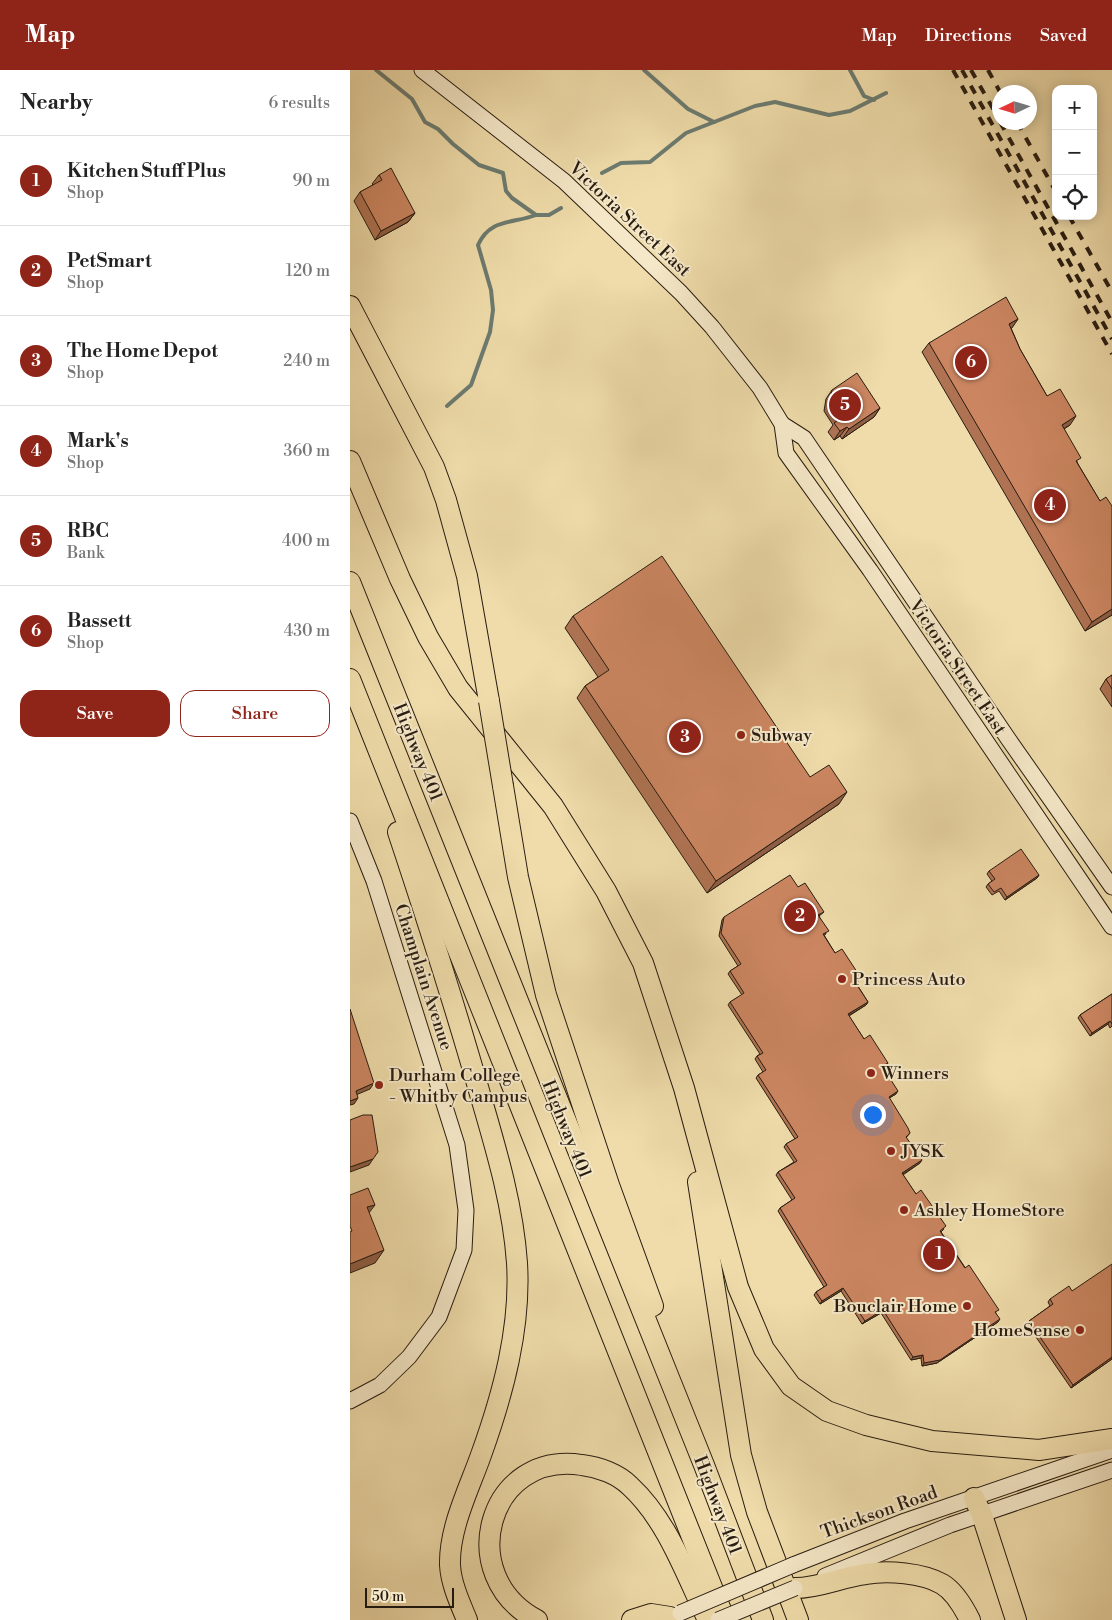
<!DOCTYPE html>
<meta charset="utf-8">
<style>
:root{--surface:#fff;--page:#f2f2f2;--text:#222;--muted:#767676;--line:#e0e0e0;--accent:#8f2418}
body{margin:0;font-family:"Libre Bodoni",serif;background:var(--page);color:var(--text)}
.controls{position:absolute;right:15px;top:15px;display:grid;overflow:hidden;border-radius:10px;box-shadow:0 2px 12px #0003}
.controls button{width:45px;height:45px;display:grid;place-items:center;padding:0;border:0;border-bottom:1px solid var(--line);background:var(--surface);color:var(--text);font:25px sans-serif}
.compass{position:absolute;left:642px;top:15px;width:45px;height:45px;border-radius:50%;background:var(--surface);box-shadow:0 2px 12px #0003;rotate:266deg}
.scale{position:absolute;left:15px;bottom:12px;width:89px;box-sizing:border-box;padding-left:5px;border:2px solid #281c11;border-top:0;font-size:14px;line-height:18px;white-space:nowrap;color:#281c11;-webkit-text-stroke:4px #f5e8c8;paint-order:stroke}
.you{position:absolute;left:522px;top:1044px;width:18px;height:18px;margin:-12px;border:4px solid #fff;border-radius:50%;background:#1a73e8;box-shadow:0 0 0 8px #1a73e833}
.badge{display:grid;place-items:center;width:32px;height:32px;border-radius:50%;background:var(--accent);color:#fff;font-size:16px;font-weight:700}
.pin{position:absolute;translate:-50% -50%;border:2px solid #fff;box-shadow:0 1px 5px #0006}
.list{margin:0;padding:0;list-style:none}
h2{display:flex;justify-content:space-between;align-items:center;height:65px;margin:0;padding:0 20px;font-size:21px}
h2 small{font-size:16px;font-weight:400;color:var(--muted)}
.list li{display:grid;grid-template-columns:32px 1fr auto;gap:15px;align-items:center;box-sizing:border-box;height:90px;padding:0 20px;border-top:1px solid var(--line)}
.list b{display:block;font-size:19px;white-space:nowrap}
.list p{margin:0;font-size:16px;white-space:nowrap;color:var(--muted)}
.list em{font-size:16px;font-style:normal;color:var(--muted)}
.actions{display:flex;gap:10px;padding:15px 20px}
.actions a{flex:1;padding:11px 0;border:1px solid var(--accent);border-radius:15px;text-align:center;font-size:18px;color:var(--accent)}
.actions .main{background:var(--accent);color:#fff}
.icon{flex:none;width:28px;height:28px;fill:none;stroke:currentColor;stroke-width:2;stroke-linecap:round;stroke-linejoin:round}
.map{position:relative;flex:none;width:762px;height:1550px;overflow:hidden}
header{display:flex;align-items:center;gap:30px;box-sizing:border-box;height:70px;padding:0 25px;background:var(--accent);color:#fff}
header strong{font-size:24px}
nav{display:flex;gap:28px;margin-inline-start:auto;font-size:18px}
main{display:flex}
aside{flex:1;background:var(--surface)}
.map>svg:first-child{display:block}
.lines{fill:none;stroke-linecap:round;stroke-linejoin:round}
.stream{stroke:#6c7b70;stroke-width:4}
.secondary-casing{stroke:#281c11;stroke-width:17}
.motorway-casing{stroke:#281c11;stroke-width:22}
.secondary{stroke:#f5e8c8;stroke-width:15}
.motorway{stroke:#efdcaa;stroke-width:20}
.rail{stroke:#281c11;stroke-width:4;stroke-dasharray:9 9;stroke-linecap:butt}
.secondary-bridge-casing{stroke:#281c11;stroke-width:17;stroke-linecap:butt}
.motorway-bridge-casing{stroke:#281c11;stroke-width:22;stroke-linecap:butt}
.secondary-bridge{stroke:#f5e8c8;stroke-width:15}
.motorway-bridge{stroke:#efdcaa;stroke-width:20}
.wall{fill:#af7353;stroke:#281c11}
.shaded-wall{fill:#8e5e44;stroke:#281c11}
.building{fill:#cb8661;stroke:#281c11}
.poi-dot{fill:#8f2418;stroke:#f5e8c8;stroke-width:2}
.labels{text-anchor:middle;stroke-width:4;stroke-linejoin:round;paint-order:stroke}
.street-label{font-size:18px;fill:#281c11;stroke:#f5e8c8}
.poi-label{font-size:18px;fill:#281c11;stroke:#f5e8c8;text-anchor:start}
</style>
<header>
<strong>Map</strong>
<nav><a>Map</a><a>Directions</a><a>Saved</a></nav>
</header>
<main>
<aside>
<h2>Nearby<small>6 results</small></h2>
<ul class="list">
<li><span class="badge">1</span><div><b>Kitchen Stuff Plus</b><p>Shop</p></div><em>90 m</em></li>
<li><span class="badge">2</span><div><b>PetSmart</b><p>Shop</p></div><em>120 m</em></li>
<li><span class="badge">3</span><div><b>The Home Depot</b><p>Shop</p></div><em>240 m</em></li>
<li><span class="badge">4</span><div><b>Mark's</b><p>Shop</p></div><em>360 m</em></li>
<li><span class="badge">5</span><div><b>RBC</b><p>Bank</p></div><em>400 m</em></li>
<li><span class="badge">6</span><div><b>Bassett</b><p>Shop</p></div><em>430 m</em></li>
</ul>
<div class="actions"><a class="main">Save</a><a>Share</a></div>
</aside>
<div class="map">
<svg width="762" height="1550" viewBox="0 0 762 1550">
<rect width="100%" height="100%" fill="#efdcaa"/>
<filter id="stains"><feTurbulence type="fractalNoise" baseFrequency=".004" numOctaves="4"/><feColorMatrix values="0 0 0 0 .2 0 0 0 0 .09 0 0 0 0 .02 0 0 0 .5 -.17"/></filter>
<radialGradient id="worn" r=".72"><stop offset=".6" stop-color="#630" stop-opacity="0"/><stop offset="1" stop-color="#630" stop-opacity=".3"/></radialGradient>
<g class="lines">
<g class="stream">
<path d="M26,0L62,29L75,52L88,59L103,74L129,95L153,103L156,121L162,128L186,145H199L211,138"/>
<path d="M294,0L338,39L364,52"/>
<path d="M500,0L514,26L524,30"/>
<path d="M252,103L271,93L300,92L336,63L405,36L425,32L479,45L500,41L536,23"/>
<path d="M97,336L121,315L140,262L143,240L141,220L128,175C140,148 163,154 186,145"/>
</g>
<g class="secondary-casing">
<g id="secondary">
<path d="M72,0L214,111L331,223L362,257L410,318L432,354L436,383L520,500L762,857"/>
<path d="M432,354L454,368L659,670L762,817"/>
<path d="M0,751L24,811L107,1075L116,1140L114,1180L89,1247L59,1287L30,1315L0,1331"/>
<path d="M443,1495L555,1451L762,1380"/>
<path d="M475,1506L600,1455L762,1400"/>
</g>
</g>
<g class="motorway-casing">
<g id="motorway">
<path d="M0,236L84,397L96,430L117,506L139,631"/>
<path d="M0,391L50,509L78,567L108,618L203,736L256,821L293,893L334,1018L388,1217L414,1279L441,1316L477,1341L516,1355L582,1371L689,1380L762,1369"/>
<path d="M0,512L354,1395L413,1550"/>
<path d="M0,609L375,1550"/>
<path d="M153,716L168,807L196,925L259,1115L303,1236"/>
<path d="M48,762C77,849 105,936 130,1024C146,1079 163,1135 167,1193C171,1258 153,1324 131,1385C119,1419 99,1458 100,1495C101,1514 110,1533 117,1550"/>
<path d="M348,1112L391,1385L407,1442L448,1550"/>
<path d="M624,1428L632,1445L666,1550"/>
<path d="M445,1518C470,1518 491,1507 516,1504C537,1500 573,1503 592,1514C604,1521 614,1538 620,1550"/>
<path d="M187,1550C103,1506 138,1380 232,1395C249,1397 268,1404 280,1416C318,1451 336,1505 358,1550"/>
<path d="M282,1550L301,1544L320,1547"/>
</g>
</g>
<use href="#secondary" class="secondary"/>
<use href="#motorway" class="motorway"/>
<g class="rail">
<path d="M603,0L762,284"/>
<path d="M612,0L762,269"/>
<path d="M621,0L650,51"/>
<path d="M638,0L650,22"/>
<path d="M650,52L762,252"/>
<path d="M667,52L706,122"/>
<path d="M719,146L762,222"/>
</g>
<g class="secondary-bridge-casing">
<g id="secondary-bridge">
<path d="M330,1543L443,1495"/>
<path d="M368,1550L445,1518"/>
</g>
</g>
<g class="motorway-bridge-casing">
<path id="motorway-bridge" d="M139,631L153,716"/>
</g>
<use href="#secondary-bridge" class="secondary-bridge"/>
<use href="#motorway-bridge" class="motorway-bridge"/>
</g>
<g class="wall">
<path d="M29,105L65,143L58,152L25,170L4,131L10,122L23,115L22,114Z"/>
<path d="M668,249L661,258L670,279L697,326L720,355L714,359L728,394L750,431L762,436V545L735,561L572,282L579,273Z"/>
<path d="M482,320L530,338L524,347L492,369L490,366L484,370L478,362L483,355L474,341L476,329Z"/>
<path d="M223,546L460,707L489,734L357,823L227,628L235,616L248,607L215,558Z"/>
<path d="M762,605V637L750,619L756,609Z"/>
<path d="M639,801L689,805L687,808L655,830L649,821L642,825L636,817L638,814L642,811L637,804Z"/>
<path d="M474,842L469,846L476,864L474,865L485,883L509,911L506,913L518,932L516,935L499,946L514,969L538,993L536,996L532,998L546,1024L539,1028L560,1063L556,1068L570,1093L553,1105L566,1124L594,1159L591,1162L646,1243L648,1252L587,1293L572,1296L571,1288L561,1290L531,1243L512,1254L491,1221L470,1234L464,1225L466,1222L474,1217L428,1141L430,1138L442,1130L426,1105L428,1102L444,1092L434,1077L436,1074L445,1069L406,1008L408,1005L413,1002L405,989L407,986L410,984L378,935L380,932L392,925L378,904L380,901L388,896L369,866L372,850L374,847Z"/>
<path d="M762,924V956L760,958L758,954L740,966L728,948L730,945Z"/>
<path d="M700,1229L762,1289L721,1318L677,1254L679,1251L700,1236L698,1232Z"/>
</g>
<g class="shaded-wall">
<path d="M65,143L58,152L25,170L31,161Z"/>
<path d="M668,249L662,258L653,263L659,254Z"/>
<path d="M530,338L524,347L492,369L499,359Z"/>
<path d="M726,346L720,355L705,364L712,355Z"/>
<path d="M497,357L490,366L484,370L490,361Z"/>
<path d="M762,539V545L735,561L742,552Z"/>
<path d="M497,722L489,734L357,823L366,811Z"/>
<path d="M689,805L687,808L655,830L657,827Z"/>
<path d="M518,932L516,935L496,947L498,944Z"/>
<path d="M760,951L758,954L740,966L742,963Z"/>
<path d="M24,1013L20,1019L1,1027L6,1021Z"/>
<path d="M548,1021L546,1024L536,1030L539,1027Z"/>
<path d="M8,1028L4,1034L0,1035V1031Z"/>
<path d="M23,1089L19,1095L0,1102V1097Z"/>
<path d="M572,1090L570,1093L550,1106L552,1103Z"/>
<path d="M25,1135L15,1148L17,1137Z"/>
<path d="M34,1180L25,1193L0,1203V1194Z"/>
<path d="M493,1218L491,1221L470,1234L472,1231Z"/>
<path d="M533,1240L531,1243L512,1254L515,1251Z"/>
<path d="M650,1249L648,1252L587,1293L572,1296L574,1293Z"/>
<path d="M573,1285L571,1288L561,1290L563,1287Z"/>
<path d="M762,1287V1289L721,1318L723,1315Z"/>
</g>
<g class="building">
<path d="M41,98L65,143L31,161L10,122L32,110L29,105Z"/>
<path d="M656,227L668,249L659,254L670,279L697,326L710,319L726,346L712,355L731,388L726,391L750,431L756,427L762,436V539L742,552L579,273Z"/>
<path d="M507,303L530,338L499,359L497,357L490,361L484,353L491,348L480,332L482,320Z"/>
<path d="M312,486L460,707L479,695L497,722L366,811L235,616L259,600L223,546Z"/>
<path d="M762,605V619L756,609Z"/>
<path d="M671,779L689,805L657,827L651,818L644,822L638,814L645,809L639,801Z"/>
<path d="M440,805L448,817L455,813L474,842L468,845L479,861L473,864L485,883L492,879L511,908L505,912L518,932L498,944L514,969L520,965L538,993L532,996L548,1021L539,1027L558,1058L560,1063L556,1067L572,1090L552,1103L566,1124L571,1120L596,1156L590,1161L615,1198L619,1195L649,1240L645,1242L650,1249L590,1290L574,1293L573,1285L563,1287L533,1240L515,1251L493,1218L472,1231L466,1222L477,1215L430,1138L445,1128L428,1102L447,1091L436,1074L448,1067L408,1005L416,1000L407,986L413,983L380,932L394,923L380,901L391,894L371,863L374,847Z"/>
<path d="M762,924V954L760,951L742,963L730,945Z"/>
<path d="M0,939L24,1013L6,1021L8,1028L0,1031Z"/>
<path d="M13,1045H22L28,1082L23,1089L0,1097V1050Z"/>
<path d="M18,1118L25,1135L17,1137L34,1180L0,1194V1162L2,1161L0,1156V1125Z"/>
<path d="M762,1194V1287L723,1315L679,1251L703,1234L700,1229L719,1216L722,1221Z"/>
</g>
<g class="poi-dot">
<circle cx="391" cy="665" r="5"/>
<circle cx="492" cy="909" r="5"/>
<circle cx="521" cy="1003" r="5"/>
<circle cx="29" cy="1015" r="5"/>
<circle cx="541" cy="1081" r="5"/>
<circle cx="554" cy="1140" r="5"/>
<circle cx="617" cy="1236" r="5"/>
<circle cx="730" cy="1260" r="5"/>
</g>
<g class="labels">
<g class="street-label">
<text transform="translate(280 149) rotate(43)" y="6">Victoria Street East</text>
<text transform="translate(608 597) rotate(56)" y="6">Victoria Street East</text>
<text transform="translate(68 682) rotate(68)" y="6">Highway 401</text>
<text transform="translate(74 907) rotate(72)" y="6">Champlain Avenue</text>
<text transform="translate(217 1059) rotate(68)" y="6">Highway 401</text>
<text transform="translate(368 1435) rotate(69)" y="6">Highway 401</text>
<text transform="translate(529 1442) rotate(-20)" y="6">Thickson Road</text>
</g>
<g class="poi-label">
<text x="401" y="671">Subway</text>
<text x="502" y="915">Princess Auto</text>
<text x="531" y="1009">Winners</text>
<text x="39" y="1011">Durham College<tspan x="39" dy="21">- Whitby Campus</tspan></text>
<text x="551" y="1087">JYSK</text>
<text x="564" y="1146">Ashley HomeStore</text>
<text x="607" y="1242" text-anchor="end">Bouclair Home</text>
<text x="720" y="1266" text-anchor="end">HomeSense</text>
</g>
</g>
<rect width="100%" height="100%" filter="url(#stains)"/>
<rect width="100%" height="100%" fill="url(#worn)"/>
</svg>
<div class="controls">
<button>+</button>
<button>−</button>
<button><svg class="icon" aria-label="locate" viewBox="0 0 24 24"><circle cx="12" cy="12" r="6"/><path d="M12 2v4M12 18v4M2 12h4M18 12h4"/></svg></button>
</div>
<svg class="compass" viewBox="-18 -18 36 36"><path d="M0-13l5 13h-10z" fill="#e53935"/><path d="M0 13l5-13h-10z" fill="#767676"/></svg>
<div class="scale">50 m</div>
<div class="you"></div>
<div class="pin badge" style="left:589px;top:1184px">1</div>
<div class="pin badge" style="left:450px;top:846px">2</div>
<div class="pin badge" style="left:335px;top:667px">3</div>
<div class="pin badge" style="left:700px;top:435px">4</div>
<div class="pin badge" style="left:495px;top:335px">5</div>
<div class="pin badge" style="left:621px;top:292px">6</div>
</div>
</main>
